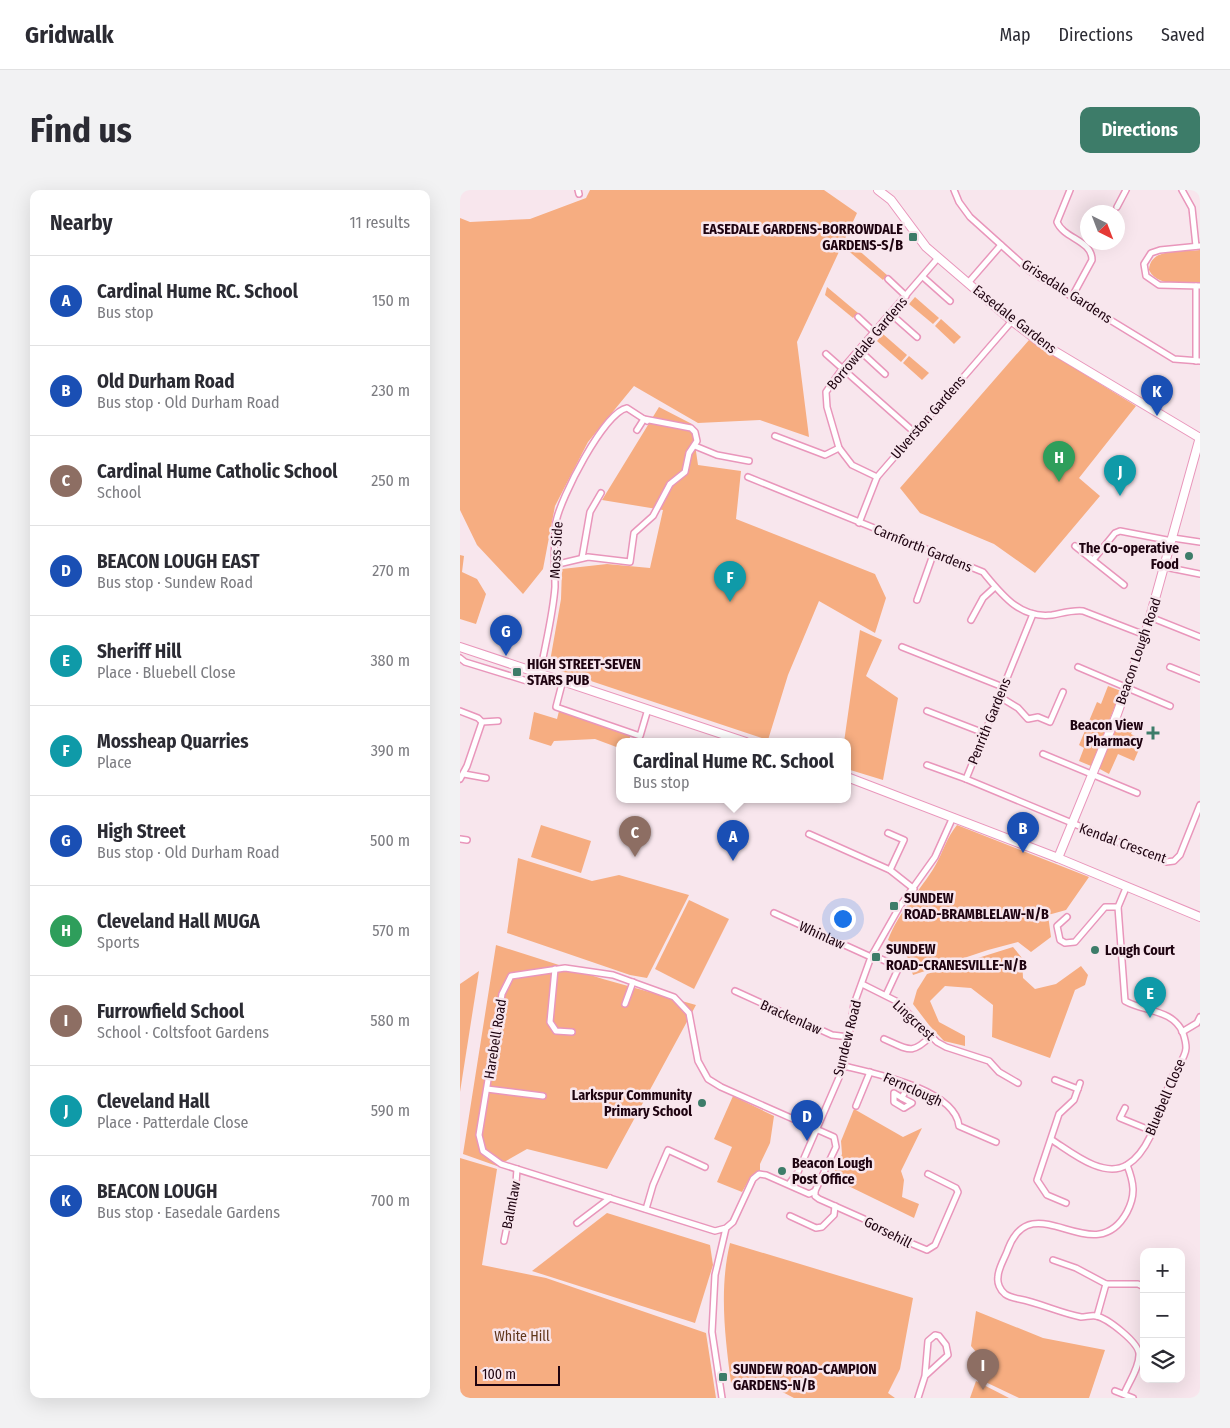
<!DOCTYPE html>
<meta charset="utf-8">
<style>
:root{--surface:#fff;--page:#f2f2f3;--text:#2b2b33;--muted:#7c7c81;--line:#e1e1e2;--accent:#3d7c69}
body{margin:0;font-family:"Fira Sans Condensed",sans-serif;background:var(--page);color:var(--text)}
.controls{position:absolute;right:15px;bottom:15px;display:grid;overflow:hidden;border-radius:10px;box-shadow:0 5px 20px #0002}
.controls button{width:45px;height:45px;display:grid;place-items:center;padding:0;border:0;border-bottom:1px solid var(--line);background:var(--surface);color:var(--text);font:25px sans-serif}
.compass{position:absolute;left:620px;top:15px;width:45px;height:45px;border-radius:50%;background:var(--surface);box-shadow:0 5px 20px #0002;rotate:138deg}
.scale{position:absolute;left:15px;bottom:12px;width:85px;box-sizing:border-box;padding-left:5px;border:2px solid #1e0310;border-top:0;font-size:14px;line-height:18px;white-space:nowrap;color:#1e0310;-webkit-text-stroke:4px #f8e6ed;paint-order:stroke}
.you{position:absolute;left:382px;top:728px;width:18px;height:18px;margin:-12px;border:4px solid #fff;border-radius:50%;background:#1a73e8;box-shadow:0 0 0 8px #1a73e833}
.badge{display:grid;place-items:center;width:32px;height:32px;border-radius:50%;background:var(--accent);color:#fff;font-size:16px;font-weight:700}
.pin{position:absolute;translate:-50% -41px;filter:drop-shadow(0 1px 2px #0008)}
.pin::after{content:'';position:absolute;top:26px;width:18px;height:15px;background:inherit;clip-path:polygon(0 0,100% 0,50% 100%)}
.popup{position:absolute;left:156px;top:548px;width:235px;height:65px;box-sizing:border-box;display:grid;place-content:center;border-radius:10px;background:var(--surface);filter:drop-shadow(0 1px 4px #0005);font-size:16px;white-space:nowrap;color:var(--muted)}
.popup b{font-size:19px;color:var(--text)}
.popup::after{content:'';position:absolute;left:50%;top:100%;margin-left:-10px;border:10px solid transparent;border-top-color:var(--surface)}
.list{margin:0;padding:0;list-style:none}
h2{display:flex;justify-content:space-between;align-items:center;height:65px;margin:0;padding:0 20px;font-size:21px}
h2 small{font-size:16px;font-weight:400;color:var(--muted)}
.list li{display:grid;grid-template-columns:32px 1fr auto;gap:15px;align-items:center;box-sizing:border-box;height:90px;padding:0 20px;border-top:1px solid var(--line)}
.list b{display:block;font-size:19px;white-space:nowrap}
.list p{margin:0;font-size:16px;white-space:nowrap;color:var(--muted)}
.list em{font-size:16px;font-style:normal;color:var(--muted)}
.icon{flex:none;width:28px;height:28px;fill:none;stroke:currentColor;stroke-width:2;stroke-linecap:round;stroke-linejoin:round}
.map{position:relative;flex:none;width:740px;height:1208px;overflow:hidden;border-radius:10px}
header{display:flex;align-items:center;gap:30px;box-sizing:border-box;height:70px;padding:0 25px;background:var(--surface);border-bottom:1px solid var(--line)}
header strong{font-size:24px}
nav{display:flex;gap:28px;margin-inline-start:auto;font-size:18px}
.intro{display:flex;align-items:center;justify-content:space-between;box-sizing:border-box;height:120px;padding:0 30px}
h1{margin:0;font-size:35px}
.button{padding:12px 22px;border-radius:10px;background:var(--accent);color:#fff;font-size:18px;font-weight:700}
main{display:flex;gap:30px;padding:0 30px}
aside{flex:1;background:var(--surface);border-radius:10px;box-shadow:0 5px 20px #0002}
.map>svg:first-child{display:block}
.green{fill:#f6ad81}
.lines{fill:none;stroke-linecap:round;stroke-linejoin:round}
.street-casing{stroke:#e996bb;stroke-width:8}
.secondary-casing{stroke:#e996bb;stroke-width:10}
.street{stroke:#fff;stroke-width:5}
.secondary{stroke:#fff;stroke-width:8}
.poi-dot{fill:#3d7c69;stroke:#f8e6ed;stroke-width:2}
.labels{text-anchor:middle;stroke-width:5;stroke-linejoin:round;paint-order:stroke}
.poi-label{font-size:14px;font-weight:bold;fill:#1e0310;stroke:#f8e6ed;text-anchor:start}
.street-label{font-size:14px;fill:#1e0310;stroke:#f8e6ed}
.park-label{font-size:14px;fill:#60361b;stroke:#f8e6ed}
</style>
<header>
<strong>Gridwalk</strong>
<nav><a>Map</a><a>Directions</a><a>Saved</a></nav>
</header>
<div class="intro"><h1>Find us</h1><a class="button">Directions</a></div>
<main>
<aside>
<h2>Nearby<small>11 results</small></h2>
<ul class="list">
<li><span class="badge" style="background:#1a4fb4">A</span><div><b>Cardinal Hume RC. School</b><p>Bus stop</p></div><em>150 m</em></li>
<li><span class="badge" style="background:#1a4fb4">B</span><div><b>Old Durham Road</b><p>Bus stop · Old Durham Road</p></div><em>230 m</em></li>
<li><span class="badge" style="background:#8d6e63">C</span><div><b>Cardinal Hume Catholic School</b><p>School</p></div><em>250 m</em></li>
<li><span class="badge" style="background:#1a4fb4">D</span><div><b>BEACON LOUGH EAST</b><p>Bus stop · Sundew Road</p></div><em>270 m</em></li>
<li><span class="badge" style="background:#0f9aa8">E</span><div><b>Sheriff Hill</b><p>Place · Bluebell Close</p></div><em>380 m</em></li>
<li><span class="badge" style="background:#0f9aa8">F</span><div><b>Mossheap Quarries</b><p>Place</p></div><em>390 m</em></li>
<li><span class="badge" style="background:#1a4fb4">G</span><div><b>High Street</b><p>Bus stop · Old Durham Road</p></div><em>500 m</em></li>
<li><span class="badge" style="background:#2e9e5b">H</span><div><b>Cleveland Hall MUGA</b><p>Sports</p></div><em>570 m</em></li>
<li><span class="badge" style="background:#8d6e63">I</span><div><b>Furrowfield School</b><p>School · Coltsfoot Gardens</p></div><em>580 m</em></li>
<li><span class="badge" style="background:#0f9aa8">J</span><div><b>Cleveland Hall</b><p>Place · Patterdale Close</p></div><em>590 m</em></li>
<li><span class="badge" style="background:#1a4fb4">K</span><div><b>BEACON LOUGH</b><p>Bus stop · Easedale Gardens</p></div><em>700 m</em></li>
</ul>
</aside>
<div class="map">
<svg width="740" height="1208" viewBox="0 0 740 1208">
<rect width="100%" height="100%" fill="#f8e6ed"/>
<g class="green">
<path d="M130,0H364L397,23L337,152L349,247L300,230L238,233L174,196L128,252L95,316L83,379L63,404L17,355L0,320V28L10,32L70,29L126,8Z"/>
<path d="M388,51L427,85L423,90L385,58Z"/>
<path d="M740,60V92C723,92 698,98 689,80C690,57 723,62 740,60Z"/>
<path d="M367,97L398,123L393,128L365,105Z"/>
<path d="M455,107L479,128L473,134L449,114Z"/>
<path d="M481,129L501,147L494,154L475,136Z"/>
<path d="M423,144L447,165L441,172L417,151Z"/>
<path d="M569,150L676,216L619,288L640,306L575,383L534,354L460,323L440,298Z"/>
<path d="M449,166L469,183L462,190L443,173Z"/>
<path d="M199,217L232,234L238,275L281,281L276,329L415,384L426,408L415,443L359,411L328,485L308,550L89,477L101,409L102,379L147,374L190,378L203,320L142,310Z"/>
<path d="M0,365L4,366L2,382L17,389L26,404L16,434L0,429Z"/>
<path d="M400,440L422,450L406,486L438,508L423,590L387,579V552H384Z"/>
<path d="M648,496L661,501L631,576L619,571L624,558L619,555L637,512L641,514Z"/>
<path d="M99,521L171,545L168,552H159V558L135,549L94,551L91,556L69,549L74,522L97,529Z"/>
<path d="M658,527L675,534L671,544L683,550L674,571L658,564L649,584L638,578Z"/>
<path d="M81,635L131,651L121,683L71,667Z"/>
<path d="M497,635L629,687L606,720L588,725L591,747L571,762L558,752L528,760L453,785L445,761L428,750C439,721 460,701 475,676C483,662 487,647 497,635Z"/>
<path d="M58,668L132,691L159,685L229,705L187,788L170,785L47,743Z"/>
<path d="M229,710L269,729L234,799L195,779Z"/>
<path d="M36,755L143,789L236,815L147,979L67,959L37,976L3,964Z"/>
<path d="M553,757L562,768L563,788L575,799L596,794L621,776L628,785L625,795L615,800L590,868L532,847L533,815L511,798L485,796L470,811L479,832L505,846V856L484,851L469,835L453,814L457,800L467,784Z"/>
<path d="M19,781L0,902V794Z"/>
<path d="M273,906L314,926L310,953L300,974V980L290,988L282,1002L257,992L272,957L254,949Z"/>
<path d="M394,919L443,947L462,938L441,981L444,990L442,1007L459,1014L454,1028L372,988L382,964L381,951Z"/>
<path d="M0,968L37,979L22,1075L86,1088L246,1143L256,1208H0Z"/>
<path d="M147,1023L250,1055L253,1075L235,1133L72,1081Z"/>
<path d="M270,1053L453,1108L440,1179L428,1203L435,1208H334L307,1194L271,1193C265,1147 259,1099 270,1053Z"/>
<path d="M516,1121L583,1148L645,1160L629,1208H559L517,1188L523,1170L511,1156Z"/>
<path d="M516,1191L549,1208H510Z"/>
</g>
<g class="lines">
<g class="street-casing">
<g id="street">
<path d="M118,0L119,4"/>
<path d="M494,0L499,12L510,27L570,81L714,169L740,171"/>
<path d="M610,0L597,32C604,49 632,50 632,70L613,105"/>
<path d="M722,0L732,18L736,56"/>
<path d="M657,17L666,0"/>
<path d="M740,56L700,60L691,63L684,74L686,86L699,95L740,96"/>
<path d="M463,87L490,111"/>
<path d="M428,89L446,106"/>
<path d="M508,93L541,55"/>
<path d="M736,96V171"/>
<path d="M431,124L457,147"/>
<path d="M398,127L414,142"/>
<path d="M399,160L425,184"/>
<path d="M366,164L454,242"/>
<path d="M315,246L365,265L379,258"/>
<path d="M235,256L257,265L289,271"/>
<path d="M288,287L523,382C542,405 560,429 592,425C603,423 612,420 623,421L685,445"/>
<path d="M417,287L392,275L379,258L367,217L366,202L382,179L478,68"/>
<path d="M399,333L417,287L552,131"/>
<path d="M713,348L740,352"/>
<path d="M615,356L664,395"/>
<path d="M122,368L130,322L141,303"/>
<path d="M633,370L655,343L660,341L712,351"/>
<path d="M94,375L128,367L170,372L174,343L193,326L210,294L225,282L229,263L237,251L235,242L231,238L184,229L177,240"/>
<path d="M705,377L740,384"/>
<path d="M457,410L474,362"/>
<path d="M573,424L506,589L706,672L714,671L720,665L740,615"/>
<path d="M690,427L740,447"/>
<path d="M511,430L523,408L535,397"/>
<path d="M442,457L543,497"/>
<path d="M0,468L5,472L67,491"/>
<path d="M618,477L710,516"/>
<path d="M710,477L740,489"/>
<path d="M80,484C85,455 93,425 95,397C95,376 93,353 96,332C100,309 144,222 167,218L187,231"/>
<path d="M103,490L96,517L180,546L188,519"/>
<path d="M540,507L558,518L568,529L578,527L590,532L603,502"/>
<path d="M0,521L18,528L22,532L7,576L0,589"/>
<path d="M467,521L524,543"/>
<path d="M22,532L38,531"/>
<path d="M583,564L677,603"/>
<path d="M467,575L506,589"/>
<path d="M4,584L26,588"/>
<path d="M428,643L444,650L430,680"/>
<path d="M349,644L430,680L454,699"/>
<path d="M0,649L7,650"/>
<path d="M314,723L411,767"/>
<path d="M607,727L597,736L600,750L605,753L615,752L645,717H658"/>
<path d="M412,765L439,777L426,805"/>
<path d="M95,779L90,832L96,841L112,842"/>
<path d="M402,794L436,811L477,852L486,857L529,871L539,882L558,893"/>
<path d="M275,801L372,845L389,847"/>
<path d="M165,814L173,792"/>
<path d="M722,842L737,833L740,827"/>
<path d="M424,849C448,859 451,866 471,846"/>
<path d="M384,876C413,883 495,899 499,936L536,952"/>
<path d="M595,890L618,899"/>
<path d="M27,899L83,906"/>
<path d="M442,908L452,913L444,918L434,912V903L442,908L448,895"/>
<path d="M396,916L410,882"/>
<path d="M665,918L660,928L692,941"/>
<path d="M592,950C611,962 643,989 667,975C692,960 701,916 710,892C714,881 726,868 726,858C726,853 724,846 723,843C713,819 684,822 665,811L658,717L666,698"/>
<path d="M329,994L338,982L384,876L394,814L411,767L440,716L475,667L493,627"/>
<path d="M355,1001V1006L359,1009L404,1029L424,1042L467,1060L475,1055L498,1002L496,998L468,984"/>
<path d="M606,1013L587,1005L577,990L599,924L614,910L620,893"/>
<path d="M186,1019L193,995L208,960L245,977"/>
<path d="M330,1026L356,1038L362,1037L374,1025L375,1016"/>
<path d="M117,1033L150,1008"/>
<path d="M44,1051L56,993L57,979"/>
<path d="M593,1070L616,1078L646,1094H678L684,1097"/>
<path d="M637,1126L646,1094"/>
<path d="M655,1201L673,1208"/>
<path d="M664,1204C669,1192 679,1178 679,1165C680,1153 647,1128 636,1126C631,1125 626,1127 621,1127C600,1123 580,1113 559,1109C554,1108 549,1107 545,1104C540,1100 537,1093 538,1087C538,1078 545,1068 548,1059C573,993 634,1083 667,1022C676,1005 674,993 667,975"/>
<path d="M262,1208L252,1142L255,1085L266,1038L273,1032L293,989L299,984L306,985L349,1004L355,1001L376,957L374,947L261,897L248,889L238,871L229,823L214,807L153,785L105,778L51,786L42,804L19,945L23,961L41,974L255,1041L266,1038"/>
<path d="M458,1208L465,1186L468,1151L475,1145L479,1146L486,1155L488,1165L465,1186"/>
</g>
</g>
<g class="secondary-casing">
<g id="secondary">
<path d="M418,0L431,10L466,57L552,131L581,153L740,248"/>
<path d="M0,457L286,552"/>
<path d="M387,587L598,668L740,727"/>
<path d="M598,668L657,524L685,445L740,247"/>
</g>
</g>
<use href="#street" class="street"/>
<use href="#secondary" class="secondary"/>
</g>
<g class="poi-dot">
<rect x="448" y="42" width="10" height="10" rx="2.5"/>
<circle cx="729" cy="366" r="5"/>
<rect x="52" y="477" width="10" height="10" rx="2.5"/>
<path d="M690.5 535.5h5v5h5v5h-5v5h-5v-5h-5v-5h5z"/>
<rect x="429" y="711" width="10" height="10" rx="2.5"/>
<circle cx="635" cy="760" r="5"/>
<rect x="411" y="762" width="10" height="10" rx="2.5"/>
<circle cx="242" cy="913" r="5"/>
<circle cx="322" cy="981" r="5"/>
<rect x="258" y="1182" width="10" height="10" rx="2.5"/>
</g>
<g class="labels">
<g class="poi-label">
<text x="443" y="44" text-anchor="end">EASEDALE GARDENS-BORROWDALE<tspan x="443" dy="16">GARDENS-S/B</tspan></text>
<text x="719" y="363" text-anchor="end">The Co-operative<tspan x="719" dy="16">Food</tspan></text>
<text x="67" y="479">HIGH STREET-SEVEN<tspan x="67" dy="16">STARS PUB</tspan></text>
<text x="683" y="540" text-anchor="end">Beacon View<tspan x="683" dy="16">Pharmacy</tspan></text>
<text x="444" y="713">SUNDEW<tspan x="444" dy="16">ROAD-BRAMBLELAW-N/B</tspan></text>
<text x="426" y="764">SUNDEW<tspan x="426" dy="16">ROAD-CRANESVILLE-N/B</tspan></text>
<text x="645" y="765">Lough Court</text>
<text x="232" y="910" text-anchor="end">Larkspur Community<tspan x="232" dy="16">Primary School</tspan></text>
<text x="332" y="978">Beacon Lough<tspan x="332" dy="16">Post Office</tspan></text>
<text x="273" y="1184">SUNDEW ROAD-CAMPION<tspan x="273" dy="16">GARDENS-N/B</tspan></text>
</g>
<g class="street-label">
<text transform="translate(607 101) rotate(33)" y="5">Grisedale Gardens</text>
<text transform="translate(555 129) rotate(38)" y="5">Easedale Gardens</text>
<text transform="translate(407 153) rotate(-50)" y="5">Borrowdale Gardens</text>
<text transform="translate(468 227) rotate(-49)" y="5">Ulverston Gardens</text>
<text transform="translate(463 358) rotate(22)" y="5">Carnforth Gardens</text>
<text transform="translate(96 360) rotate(-87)" y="5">Moss Side</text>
<text transform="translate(678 461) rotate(-71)" y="5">Beacon Lough Road</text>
<text transform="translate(529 531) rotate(-68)" y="5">Penrith Gardens</text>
<text transform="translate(663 653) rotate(20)" y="5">Kendal Crescent</text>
<text transform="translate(362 745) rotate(24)" y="5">Whinlaw</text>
<text transform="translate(331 827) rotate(24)" y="5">Brackenlaw</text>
<text transform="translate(454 830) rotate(43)" y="5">Lingcrest</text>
<text transform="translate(387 848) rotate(-76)" y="5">Sundew Road</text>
<text transform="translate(35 849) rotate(-81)" y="5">Harebell Road</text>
<text transform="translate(453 899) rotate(24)" y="5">Fernclough</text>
<text transform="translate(705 907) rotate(-67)" y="5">Bluebell Close</text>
<text transform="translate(51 1015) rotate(-79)" y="5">Balmlaw</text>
<text transform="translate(428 1042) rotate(27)" y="5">Gorsehill</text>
</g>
<g class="park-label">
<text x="62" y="1151">White Hill</text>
</g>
</g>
</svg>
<div class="controls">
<button>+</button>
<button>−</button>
<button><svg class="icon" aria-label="layers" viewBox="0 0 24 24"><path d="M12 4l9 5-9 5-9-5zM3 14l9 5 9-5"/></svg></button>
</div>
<svg class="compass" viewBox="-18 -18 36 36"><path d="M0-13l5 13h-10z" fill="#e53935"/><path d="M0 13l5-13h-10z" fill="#7c7c81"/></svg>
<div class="scale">100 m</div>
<div class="you"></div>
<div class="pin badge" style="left:273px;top:671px;background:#1a4fb4">A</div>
<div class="popup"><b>Cardinal Hume RC. School</b>Bus stop</div>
<div class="pin badge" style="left:563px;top:663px;background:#1a4fb4">B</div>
<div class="pin badge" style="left:175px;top:667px;background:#8d6e63">C</div>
<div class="pin badge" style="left:347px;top:951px;background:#1a4fb4">D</div>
<div class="pin badge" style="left:690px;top:828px;background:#0f9aa8">E</div>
<div class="pin badge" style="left:270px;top:412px;background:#0f9aa8">F</div>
<div class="pin badge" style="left:46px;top:466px;background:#1a4fb4">G</div>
<div class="pin badge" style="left:599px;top:292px;background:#2e9e5b">H</div>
<div class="pin badge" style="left:523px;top:1200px;background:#8d6e63">I</div>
<div class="pin badge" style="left:660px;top:306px;background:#0f9aa8">J</div>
<div class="pin badge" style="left:697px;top:226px;background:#1a4fb4">K</div>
</div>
</main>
